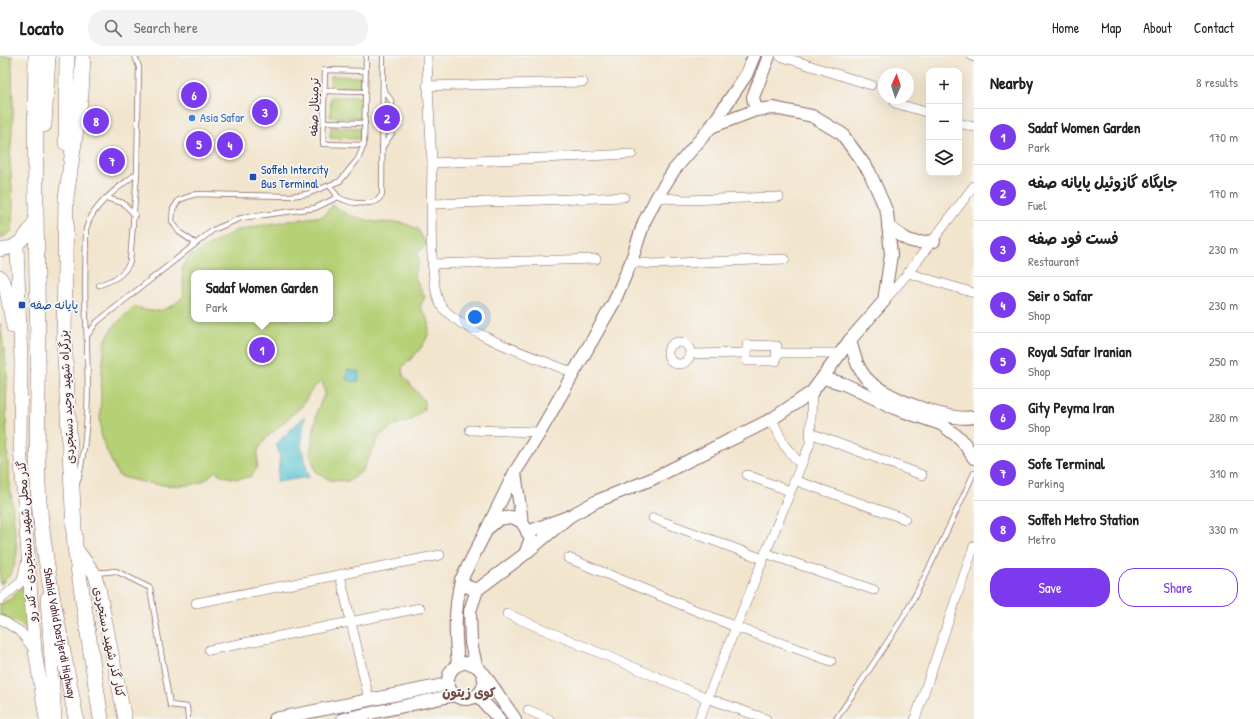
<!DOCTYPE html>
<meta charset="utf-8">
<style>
:root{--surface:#fff;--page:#f2f2f2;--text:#202124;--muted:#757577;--line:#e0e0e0;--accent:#7c3aed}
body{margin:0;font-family:"Patrick Hand","Playpen Sans Arabic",sans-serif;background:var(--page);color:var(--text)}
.controls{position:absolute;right:12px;top:12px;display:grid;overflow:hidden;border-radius:8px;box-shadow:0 4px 16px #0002}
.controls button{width:36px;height:36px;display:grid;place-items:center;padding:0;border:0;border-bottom:1px solid var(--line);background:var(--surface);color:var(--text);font:20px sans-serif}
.compass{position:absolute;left:878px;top:12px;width:36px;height:36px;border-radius:50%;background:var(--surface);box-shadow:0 4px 16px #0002;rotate:3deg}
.you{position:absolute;left:475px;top:261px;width:14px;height:14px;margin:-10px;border:3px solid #fff;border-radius:50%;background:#1a73e8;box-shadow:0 0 0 6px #1a73e833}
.badge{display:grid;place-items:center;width:26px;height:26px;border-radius:50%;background:var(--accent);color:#fff;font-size:13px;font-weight:700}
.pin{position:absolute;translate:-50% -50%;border:2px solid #fff;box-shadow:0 1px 4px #0006}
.popup{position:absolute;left:191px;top:214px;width:142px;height:52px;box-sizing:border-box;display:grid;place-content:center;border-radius:8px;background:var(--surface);filter:drop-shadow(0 1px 3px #0005);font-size:13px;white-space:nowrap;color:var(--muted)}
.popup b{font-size:15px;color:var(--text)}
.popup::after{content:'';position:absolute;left:50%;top:100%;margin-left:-8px;border:8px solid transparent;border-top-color:var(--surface)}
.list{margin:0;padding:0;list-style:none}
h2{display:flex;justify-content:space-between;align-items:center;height:52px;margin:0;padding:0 16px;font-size:17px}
h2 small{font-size:13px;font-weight:400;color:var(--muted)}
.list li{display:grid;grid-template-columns:26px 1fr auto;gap:12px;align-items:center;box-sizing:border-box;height:56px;padding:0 16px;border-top:1px solid var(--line)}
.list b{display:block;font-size:15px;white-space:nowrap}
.list p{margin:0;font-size:13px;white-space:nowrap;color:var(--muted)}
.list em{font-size:13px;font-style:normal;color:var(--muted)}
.actions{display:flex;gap:8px;padding:12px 16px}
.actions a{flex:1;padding:9px 0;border:1px solid var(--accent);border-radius:16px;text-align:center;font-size:14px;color:var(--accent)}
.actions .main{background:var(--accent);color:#fff}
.icon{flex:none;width:22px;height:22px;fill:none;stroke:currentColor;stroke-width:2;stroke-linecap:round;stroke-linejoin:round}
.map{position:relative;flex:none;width:974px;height:663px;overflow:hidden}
header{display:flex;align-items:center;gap:24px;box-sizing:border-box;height:56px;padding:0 20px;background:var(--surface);border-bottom:1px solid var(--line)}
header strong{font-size:19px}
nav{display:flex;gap:22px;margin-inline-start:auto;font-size:14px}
.search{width:280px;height:36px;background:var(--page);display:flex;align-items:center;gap:10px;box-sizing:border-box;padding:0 14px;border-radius:16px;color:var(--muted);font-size:15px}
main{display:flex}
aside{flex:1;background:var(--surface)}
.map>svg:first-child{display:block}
.green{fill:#b6d075;stroke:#807850;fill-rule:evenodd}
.water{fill:#58c3d2;stroke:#51717e}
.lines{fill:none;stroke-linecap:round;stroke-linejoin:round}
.service-casing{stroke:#856464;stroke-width:6}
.minor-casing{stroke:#856464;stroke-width:10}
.tertiary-casing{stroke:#856464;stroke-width:14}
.secondary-casing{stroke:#856464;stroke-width:14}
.trunk-casing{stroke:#856464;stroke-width:16}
.service{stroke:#fff;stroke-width:4.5}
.minor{stroke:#fff;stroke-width:9}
.tertiary{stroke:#fff;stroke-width:12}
.secondary{stroke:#fff;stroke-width:13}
.trunk{stroke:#fff;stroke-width:15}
.shop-dot{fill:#3f7fe0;stroke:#f6f6f2;stroke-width:1.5}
.transit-dot{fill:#1a4fb4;stroke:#f6f6f2;stroke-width:1.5}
.labels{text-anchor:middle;stroke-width:3.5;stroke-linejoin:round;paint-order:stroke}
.street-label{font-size:12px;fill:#4a1f2b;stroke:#f6f6f2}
.shop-label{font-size:12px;fill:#366cbe;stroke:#f6f6f2;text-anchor:start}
.transit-label{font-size:12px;fill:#164399;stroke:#f6f6f2;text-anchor:start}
.neighbourhood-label{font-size:13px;font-weight:bold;fill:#744c46;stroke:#f6f6f2}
</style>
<header>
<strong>Locato</strong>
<div class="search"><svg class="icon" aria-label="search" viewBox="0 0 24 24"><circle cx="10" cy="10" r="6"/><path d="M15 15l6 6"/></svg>Search here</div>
<nav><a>Home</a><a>Map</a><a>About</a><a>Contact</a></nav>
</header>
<main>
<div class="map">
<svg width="974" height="663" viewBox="0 0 974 663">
<rect width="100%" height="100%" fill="#f6f6f2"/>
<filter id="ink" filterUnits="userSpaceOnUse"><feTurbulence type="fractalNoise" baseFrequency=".025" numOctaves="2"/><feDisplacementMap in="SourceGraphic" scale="8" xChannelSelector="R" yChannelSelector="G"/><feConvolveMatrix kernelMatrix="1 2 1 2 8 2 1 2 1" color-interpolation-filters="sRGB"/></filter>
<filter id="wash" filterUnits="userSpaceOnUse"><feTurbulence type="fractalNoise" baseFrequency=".012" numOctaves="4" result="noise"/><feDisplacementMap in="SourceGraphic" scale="16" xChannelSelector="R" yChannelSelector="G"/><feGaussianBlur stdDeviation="0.9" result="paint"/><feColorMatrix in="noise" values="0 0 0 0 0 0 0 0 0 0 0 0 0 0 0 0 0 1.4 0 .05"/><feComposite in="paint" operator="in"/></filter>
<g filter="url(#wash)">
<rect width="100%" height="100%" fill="#f2e5ce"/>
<g class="green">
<path d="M0,0H12L13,60L10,104L13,147L12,175L0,183Z"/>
<path d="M331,20L361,21V31H330Z"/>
<path d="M331,41H361V62L330,61Z"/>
<path d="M331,71L361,72V83L330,82Z"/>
<path d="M333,149L348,159L374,166L403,167L418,173L426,189L417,198L419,205L414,220L425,241L420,251C422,255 428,262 429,267C431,285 414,301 402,311L403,319L424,345V353L410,365L395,369L380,379L362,415L349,425L330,424L316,416L310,398L317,355L325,337L322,324L311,335L302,350L265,383L258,394L257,412L250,421L237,423L223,420L215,415C211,419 206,424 201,426C183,434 136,427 118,419L104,389L101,377L100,359L102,314L105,286L113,271L134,250C156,260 168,255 184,240L182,211L189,201L235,175L261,169L323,160ZM194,217H330V263H194Z"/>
<path d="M0,267L7,314L6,361L8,410L17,496C15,510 12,520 0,528Z"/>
<path d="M26,525L30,576L25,571L0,559V548L11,543Z"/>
</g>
<g class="water">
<path d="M348,314L360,316L358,326L346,324Z"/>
<path d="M305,360L301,390L309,421L277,426L280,400L276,388Z"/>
</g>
</g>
<g filter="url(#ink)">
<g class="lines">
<g class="service-casing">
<g id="service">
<path d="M325,35L365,36"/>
<path d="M324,66L365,67"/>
<path d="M364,89L323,88L325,14L366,15"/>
<path d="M382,92L392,77V46L383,32"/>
<path d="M330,130L338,141"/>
<path d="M106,142L123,147L135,159"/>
<path d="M195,187L179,176L172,165L173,153L179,144L196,138L290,140L307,138L340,125L358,103L364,89L366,0"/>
<path d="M99,229C114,224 123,220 130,206L137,117"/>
<path d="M87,280L97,266L213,174L241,162L315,152L338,141C350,148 365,149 377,145L382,139L383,0"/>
<path d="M78,425C91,369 88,318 86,261C84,232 86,202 86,173C93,148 117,133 137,117L139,11L135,0"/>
<path d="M96,517L116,515L150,532L170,649L187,651L188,663"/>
<path d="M836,663C861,626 887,589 909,551C933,507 953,462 974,417"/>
</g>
</g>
<g class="minor-casing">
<g id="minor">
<path d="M427,0C428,35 430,71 432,106C432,133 427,234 442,251C469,281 536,301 574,317"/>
<path d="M780,0L871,29"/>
<path d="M972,0L974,1"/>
<path d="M427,30L583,26"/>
<path d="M895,47L929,57"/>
<path d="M959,67L974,71"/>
<path d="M432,107L632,98"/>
<path d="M657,141L685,144L779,141"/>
<path d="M432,148L624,141"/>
<path d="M631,206L652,208L785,203"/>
<path d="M432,208L596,203"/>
<path d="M908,217L974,237"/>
<path d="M884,245L908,217L974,130"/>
<circle cx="679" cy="297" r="11"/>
<path d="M747,289L777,290L776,305H747Z"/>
<path d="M776,297H840"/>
<path d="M690,298L747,297"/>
<path d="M772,363L784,389L801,409L810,388L812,336"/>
<path d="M470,374L540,376"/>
<path d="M810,377L922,419"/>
<path d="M747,419L790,435"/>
<path d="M794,424L905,463"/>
<path d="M653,462L763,503"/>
<path d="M765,497L874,534"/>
<path d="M568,502L736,571L831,605"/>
<path d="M340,519L369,643"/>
<path d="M0,544L22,525L25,510"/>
<path d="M196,547L440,499"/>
<path d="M507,558L707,642L766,663"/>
<path d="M0,563L21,576L34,594"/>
<path d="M209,594L420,552"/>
<path d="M528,654L549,663"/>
<path d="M699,663L801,409"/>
<path d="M915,663L974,490"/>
</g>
</g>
<g class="tertiary-casing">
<g id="tertiary">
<path d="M756,54L753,41L769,0"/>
<path d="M711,71L746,19L754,0"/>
<path d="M888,170C906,184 911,189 934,185"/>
<path d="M850,284C854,298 857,314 869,325C889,342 947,366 974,361"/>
<path d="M823,322L844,328L897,353L941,368L961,383L974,402"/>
<path d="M515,416L540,376L614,246L631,206L644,166L657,141L674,114L711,71L756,54L774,52L812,60L842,78L869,115L887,156L891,199L884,245L850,284L812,336L772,363L652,423L597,445L570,460"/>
<path d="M512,461L522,466L531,482L525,498L477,534L468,531L461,524L487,473L499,463Z"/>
<path d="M488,471L515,416L522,466"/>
<path d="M526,497L570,460L527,476"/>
<circle cx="466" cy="625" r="18"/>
<path d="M458,608C455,578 454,555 461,524"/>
<path d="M476,609L471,587L470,555L477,534"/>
<path d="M484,618L515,663"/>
<path d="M477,639L499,663"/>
<path d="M275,663L448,628"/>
<path d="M343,663L455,639"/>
</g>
</g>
<g class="secondary-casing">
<g id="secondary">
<path d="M17,188L21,306L20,391L35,595L46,663"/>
<path d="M0,194C18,193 27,179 35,165"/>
<path d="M0,221L5,229L13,271"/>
<path d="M75,491L94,517L99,532L125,663"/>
<path d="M47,542L55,663"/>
</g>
</g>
<g class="trunk-casing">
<g id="trunk">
<path id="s1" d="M36,0C34,99 37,199 38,298C39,347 35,396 39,445C45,518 63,591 76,663"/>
<path d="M83,0L81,38L66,142L64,281L75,491L101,663"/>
<path d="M44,69L48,0"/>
<path d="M66,87L67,0"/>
</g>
</g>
<use href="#service" class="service"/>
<use href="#minor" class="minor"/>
<use href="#tertiary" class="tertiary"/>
<use href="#secondary" class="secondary"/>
<use href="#trunk" class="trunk"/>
</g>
</g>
<circle class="shop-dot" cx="192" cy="62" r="4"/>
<g class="transit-dot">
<rect x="249" y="117" width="8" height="8" rx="2"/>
<rect x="18" y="245" width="8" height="8" rx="2"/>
</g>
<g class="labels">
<g class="street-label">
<text transform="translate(314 51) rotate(-89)" y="4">ترمینال صفه</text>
<text transform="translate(67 341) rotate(-93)" y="4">بزرگراه شهید وحید دستجردی</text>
<text transform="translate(27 485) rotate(-94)" y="4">گذر محلی شهید دستجردی - کند رو</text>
<text dy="4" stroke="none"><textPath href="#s1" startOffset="579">Shahid Vahid Dastjerdi Highway</textPath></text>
<text transform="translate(109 586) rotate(78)" y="4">کنار گذر شهید دستجردی</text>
</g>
<g class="shop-label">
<text x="200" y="66">Asia Safar</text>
</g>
<g class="transit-label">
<text x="261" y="118">Soffeh Intercity<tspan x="261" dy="14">Bus Terminal</tspan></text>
<text x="30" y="253">پایانه صفه</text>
</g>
<g class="neighbourhood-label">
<text x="469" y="641">کوی زیتون</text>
</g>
</g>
</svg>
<div class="controls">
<button>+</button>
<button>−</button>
<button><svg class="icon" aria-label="layers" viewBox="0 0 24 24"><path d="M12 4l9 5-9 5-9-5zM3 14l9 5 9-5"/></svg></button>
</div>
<svg class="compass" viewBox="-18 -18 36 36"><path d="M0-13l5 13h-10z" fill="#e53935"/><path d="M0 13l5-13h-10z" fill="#757577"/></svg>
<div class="you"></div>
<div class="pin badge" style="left:262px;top:294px">1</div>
<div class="popup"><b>Sadaf Women Garden</b>Park</div>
<div class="pin badge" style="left:387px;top:62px">2</div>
<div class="pin badge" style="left:265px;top:56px">3</div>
<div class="pin badge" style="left:230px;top:89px">4</div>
<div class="pin badge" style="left:199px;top:88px">5</div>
<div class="pin badge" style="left:194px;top:39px">6</div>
<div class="pin badge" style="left:112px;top:105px">7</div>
<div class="pin badge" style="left:96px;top:65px">8</div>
</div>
<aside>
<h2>Nearby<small>8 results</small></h2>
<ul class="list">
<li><span class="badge">1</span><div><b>Sadaf Women Garden</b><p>Park</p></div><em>170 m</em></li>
<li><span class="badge">2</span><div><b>جایگاه گازوئیل پایانه صفه</b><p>Fuel</p></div><em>170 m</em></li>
<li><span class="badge">3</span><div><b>فست فود صفه</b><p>Restaurant</p></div><em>230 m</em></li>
<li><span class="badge">4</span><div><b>Seir o Safar</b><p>Shop</p></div><em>230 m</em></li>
<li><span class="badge">5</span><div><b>Royal Safar Iranian</b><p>Shop</p></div><em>250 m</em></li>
<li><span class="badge">6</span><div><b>Gity Peyma Iran</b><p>Shop</p></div><em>280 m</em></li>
<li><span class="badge">7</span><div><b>Sofe Terminal</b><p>Parking</p></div><em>310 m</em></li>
<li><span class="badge">8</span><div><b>Soffeh Metro Station</b><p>Metro</p></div><em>330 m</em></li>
</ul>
<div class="actions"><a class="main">Save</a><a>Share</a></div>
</aside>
</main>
